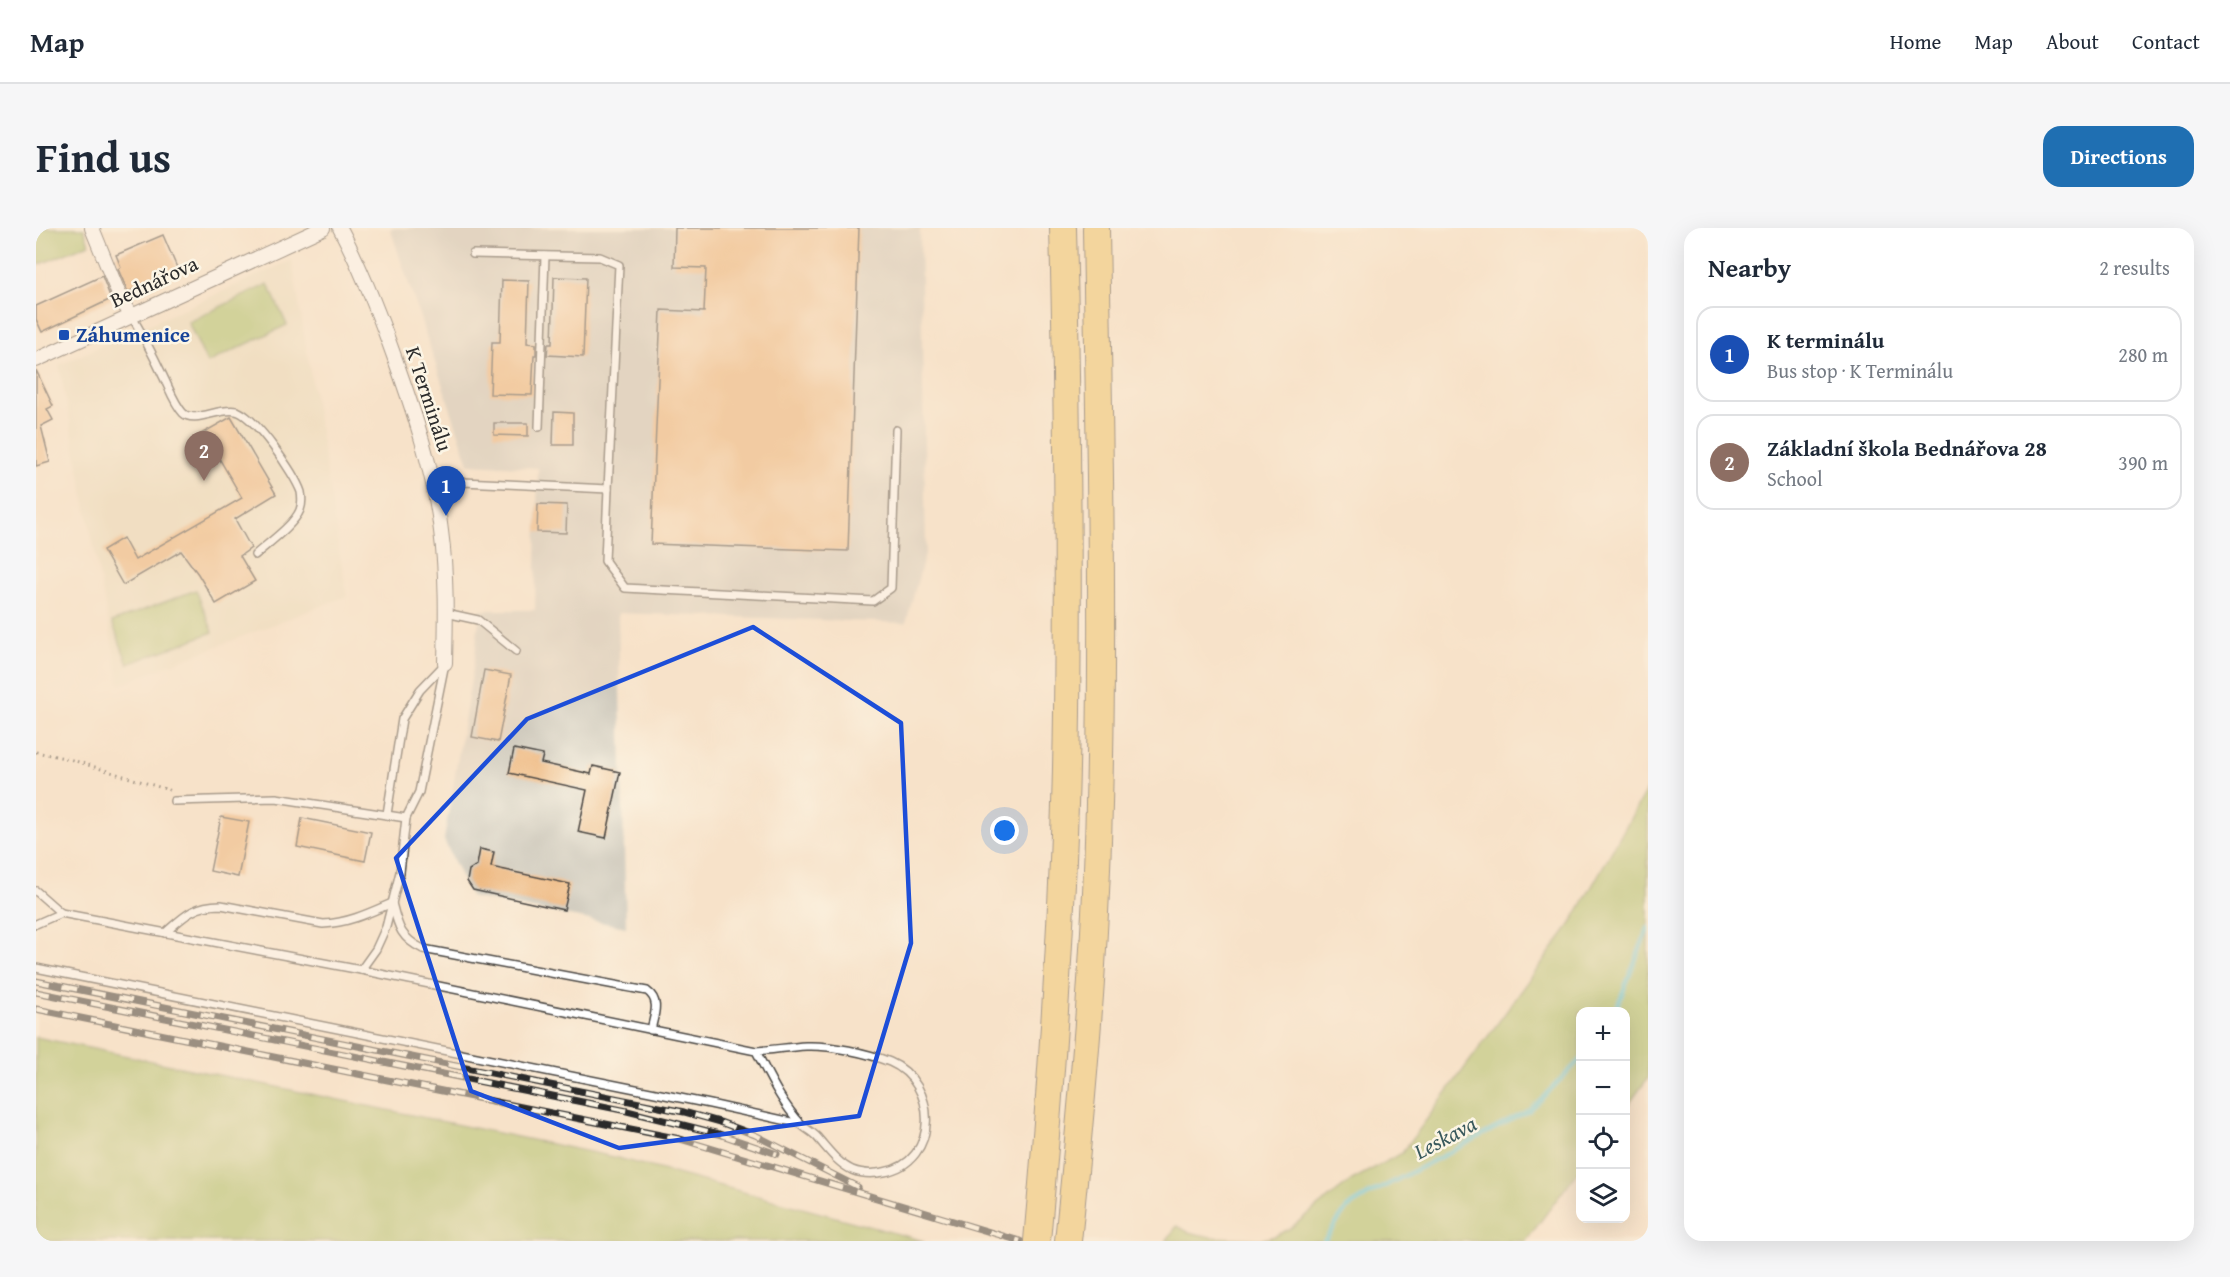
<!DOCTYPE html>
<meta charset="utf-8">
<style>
:root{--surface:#fff;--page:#f6f6f7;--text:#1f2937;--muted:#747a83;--line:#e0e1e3;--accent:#1f6fb2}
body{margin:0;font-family:"Gentium Book Plus",serif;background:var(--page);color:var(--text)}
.controls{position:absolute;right:18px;bottom:18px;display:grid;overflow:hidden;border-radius:12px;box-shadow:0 6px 24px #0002}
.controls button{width:54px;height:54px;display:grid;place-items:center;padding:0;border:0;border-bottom:2px solid var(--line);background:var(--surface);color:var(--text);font:30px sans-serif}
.you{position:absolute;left:969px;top:603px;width:21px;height:21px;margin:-15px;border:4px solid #fff;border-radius:50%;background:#1a73e8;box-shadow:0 0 0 9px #1a73e833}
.badge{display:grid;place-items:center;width:39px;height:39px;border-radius:50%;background:var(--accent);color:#fff;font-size:20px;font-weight:700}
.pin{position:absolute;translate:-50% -50px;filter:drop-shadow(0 2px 3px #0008)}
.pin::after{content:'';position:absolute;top:32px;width:21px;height:18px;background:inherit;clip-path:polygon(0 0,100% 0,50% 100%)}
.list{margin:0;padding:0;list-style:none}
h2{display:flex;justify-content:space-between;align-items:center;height:78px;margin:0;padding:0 24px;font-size:26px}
h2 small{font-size:20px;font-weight:400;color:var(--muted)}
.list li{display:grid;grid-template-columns:39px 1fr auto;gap:18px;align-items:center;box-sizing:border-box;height:96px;margin:0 12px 12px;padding:0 12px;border:2px solid var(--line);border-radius:18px}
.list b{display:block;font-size:22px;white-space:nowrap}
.list p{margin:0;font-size:20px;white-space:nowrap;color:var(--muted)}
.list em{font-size:20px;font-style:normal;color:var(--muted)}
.icon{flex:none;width:33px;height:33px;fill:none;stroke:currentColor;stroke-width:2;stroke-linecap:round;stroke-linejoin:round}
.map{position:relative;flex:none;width:1612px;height:1013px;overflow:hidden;border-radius:18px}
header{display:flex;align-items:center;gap:36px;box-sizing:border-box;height:84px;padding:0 30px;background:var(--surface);border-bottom:2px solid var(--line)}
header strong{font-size:28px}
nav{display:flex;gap:33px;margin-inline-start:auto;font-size:21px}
.intro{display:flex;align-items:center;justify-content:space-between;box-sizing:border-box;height:144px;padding:0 36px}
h1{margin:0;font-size:42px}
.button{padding:15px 27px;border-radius:18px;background:var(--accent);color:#fff;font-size:21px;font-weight:700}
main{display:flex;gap:36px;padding:0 36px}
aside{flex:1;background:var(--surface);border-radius:18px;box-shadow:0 6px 24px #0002}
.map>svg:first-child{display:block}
.built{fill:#e8daba}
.industrial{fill:#c9c4b8}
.green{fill:#a4be64;stroke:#687448;stroke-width:1.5}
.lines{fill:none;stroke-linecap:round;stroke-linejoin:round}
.stream{stroke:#59c5d3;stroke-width:4.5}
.building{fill:#ecb073}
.service-casing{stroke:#4a4643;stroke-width:10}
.minor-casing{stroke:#4a4643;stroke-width:16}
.motorway-casing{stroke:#4a4643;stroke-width:28}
.path{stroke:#4a4643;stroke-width:3;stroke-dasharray:1.5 4.5;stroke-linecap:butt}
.service{stroke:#fff;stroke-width:7}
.minor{stroke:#fff;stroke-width:14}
.motorway{stroke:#eec569;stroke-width:26}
.rail-casing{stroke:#2b2b2b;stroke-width:7}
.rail{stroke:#fcf5e5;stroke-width:4.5;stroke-dasharray:14;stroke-linecap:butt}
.marked{fill:none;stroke:#1d4ed8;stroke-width:4.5;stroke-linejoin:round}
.transit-dot{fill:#1a4fb4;stroke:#fcf5e5;stroke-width:2}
.labels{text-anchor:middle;stroke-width:5;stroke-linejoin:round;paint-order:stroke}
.street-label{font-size:21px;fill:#2b2b2b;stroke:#fcf5e5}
.transit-label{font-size:21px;font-weight:bold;fill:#164399;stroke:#fcf5e5;text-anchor:start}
.water-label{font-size:22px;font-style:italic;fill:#39595d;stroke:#fcf5e5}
</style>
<header>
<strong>Map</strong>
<nav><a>Home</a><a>Map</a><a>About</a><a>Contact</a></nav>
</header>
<div class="intro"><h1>Find us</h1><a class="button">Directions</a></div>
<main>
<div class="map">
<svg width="1612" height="1013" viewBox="0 0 1612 1013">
<rect width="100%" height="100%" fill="#fcf5e5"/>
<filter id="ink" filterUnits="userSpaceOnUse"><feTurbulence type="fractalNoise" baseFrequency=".0167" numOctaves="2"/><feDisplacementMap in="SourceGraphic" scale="12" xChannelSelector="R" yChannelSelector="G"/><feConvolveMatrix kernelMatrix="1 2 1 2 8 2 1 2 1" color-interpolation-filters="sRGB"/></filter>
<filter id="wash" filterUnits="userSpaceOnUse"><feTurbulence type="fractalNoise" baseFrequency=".008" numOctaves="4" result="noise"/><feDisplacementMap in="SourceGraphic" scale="24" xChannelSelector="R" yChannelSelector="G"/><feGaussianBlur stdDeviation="1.35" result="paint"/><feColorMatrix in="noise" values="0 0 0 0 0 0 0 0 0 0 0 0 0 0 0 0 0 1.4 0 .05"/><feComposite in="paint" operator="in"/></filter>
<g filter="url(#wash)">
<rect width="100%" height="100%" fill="#f7e2c9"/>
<path class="built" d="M256,32L311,368L84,456L23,137Z"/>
<path class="industrial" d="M354,0H884L890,322L870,395L582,385L590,699L435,669L408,612L439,428L444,382H499L502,240L433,236Z"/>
<g class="green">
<path d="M0,0H48L53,16L0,38Z"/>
<path d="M232,56L251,97L171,135L152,94Z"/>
<path d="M160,362L177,404L92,436L76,394Z"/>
<path d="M1612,559V850L1590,880V784H1544V940L1490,1013H1130L1141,998L1152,1004L1175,1009L1227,1011L1239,1008L1253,1001L1316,952L1366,925L1534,697Z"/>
<path d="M0,809L578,929L888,1013H0Z"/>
</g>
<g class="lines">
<g class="stream">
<path d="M1579,784L1612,700"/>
<path d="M1288,1013L1311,980L1332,967L1494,882L1544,832"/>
</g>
</g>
<g id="blocks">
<g class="building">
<path d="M639,0H823L812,323L615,316L625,82L668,84L670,40L638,39Z"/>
<path d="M127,7L142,42L92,64L82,41L85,39L80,27Z"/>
<path d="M66,48L75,71L6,104L0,91V78Z"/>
<path d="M518,49L550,50L547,129L511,127L512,116H516Z"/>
<path d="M466,52L493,53L491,115L500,116V127H498L496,167L454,166L456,114H464Z"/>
<path d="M0,142L17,178L11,181L17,192L5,198L14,234L0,238Z"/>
<path d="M518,184L537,185V217H517Z"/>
<path d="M195,189L240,266L199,291L215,320L204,328L219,353L180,376L162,346L145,323L87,357L67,322L87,310L99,332L206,270L176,218L171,221L163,207Z"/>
<path d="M458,195H492V208L458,207Z"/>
<path d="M502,276L531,277L530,305L501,304Z"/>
<path d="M448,442L475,447L462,514L436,509Z"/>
<path d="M478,521L507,527L505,535L555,546L557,538L584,544L570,610L542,604L551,562L473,545Z"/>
<path d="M185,589L213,594L202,649L174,643Z"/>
<path d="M266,590L335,604L329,633L261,619Z"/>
<path d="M444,621L458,624L455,639L534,656L528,682L437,662L431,653L433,642L441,637Z"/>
</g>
</g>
</g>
<g filter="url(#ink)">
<use href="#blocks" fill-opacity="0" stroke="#4a4643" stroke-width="1.5"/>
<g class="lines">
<g class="service-casing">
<g id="service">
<path d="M95,87C107,107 117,127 127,148C133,160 138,175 147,185C158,196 184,179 200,183C218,187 259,246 265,264C266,270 266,277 264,282C258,297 231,316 219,327"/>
<path d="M503,199L509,28"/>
<path d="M398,258L427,254L572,261L583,37L564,29L437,26"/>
<path d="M572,261L569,333L589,360L837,373L855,360L860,202"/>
<path d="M410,385L442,392L480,423"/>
<path d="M138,573L240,570L370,590"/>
<path d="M351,586L366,491L384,462L408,437"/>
<path d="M0,663L25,685L325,742L720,823C736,822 753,819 770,818C794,817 832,825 854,834C903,855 904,934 848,944C838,946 826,946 816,942C801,935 791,920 780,908C776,904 770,901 766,897C746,876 733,848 720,823"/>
<path d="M0,696L25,685"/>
<path d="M129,705C148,688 158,677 185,677L287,696C312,695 333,685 356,675C362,698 364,710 387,721L611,763C625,773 618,787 615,802"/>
<path d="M0,740L674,876L765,896"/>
<path d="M325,742L340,721L350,699L364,644L370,590L383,564L409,435"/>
</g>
</g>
<g class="minor-casing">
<g id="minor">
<path d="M56,0L84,69L95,87"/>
<path d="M304,0C326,42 343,86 359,131C379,187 398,243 405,303C411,347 410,391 409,435"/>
<path d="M0,132L287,0"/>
</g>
</g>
<g class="motorway-casing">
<g id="motorway">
<path d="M1001,1013C1017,837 1029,661 1031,484C1033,323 1031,161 1027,0"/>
<path d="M1032,1013C1047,868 1060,722 1063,576C1068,384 1063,192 1060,0"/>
</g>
</g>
<path class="path" d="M0,524L33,531L136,563"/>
<use href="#service" class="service"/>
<use href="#minor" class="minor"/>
<use href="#motorway" class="motorway"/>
<g class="rail-casing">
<g id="rail">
<path d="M0,753L648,884L684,894L719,907L822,959"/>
<path d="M0,764L591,883L683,906L741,926"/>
<path d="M0,781L644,911L984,1013"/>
</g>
</g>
<use href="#rail" class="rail"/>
</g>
</g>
<path d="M0 0H1612V1013H0ZM717,399L865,495L875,715L823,888L583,920L435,863L360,630L491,491Z" fill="#f7e2c9" fill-opacity=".55" fill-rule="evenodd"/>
<path class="marked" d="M717,399L865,495L875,715L823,888L583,920L435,863L360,630L491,491Z"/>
<rect class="transit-dot" x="22" y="101" width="12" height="12" rx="3"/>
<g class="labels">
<g class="street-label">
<text transform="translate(118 54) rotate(-25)" y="7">Bednářova</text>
<text transform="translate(393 171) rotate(72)" y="7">K Terminálu</text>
</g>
<g class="transit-label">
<text x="40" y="114">Záhumenice</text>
</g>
<g class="water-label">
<text transform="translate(1409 909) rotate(-28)" y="8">Leskava</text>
</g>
</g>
</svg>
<div class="controls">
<button>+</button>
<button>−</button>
<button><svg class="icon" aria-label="locate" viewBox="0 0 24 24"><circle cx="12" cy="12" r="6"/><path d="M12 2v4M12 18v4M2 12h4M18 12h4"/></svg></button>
<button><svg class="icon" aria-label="layers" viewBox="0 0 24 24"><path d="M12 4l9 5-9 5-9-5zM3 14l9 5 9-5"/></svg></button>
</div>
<div class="you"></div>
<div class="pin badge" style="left:410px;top:288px;background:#1a4fb4">1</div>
<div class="pin badge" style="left:168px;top:253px;background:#8d6e63">2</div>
</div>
<aside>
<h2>Nearby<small>2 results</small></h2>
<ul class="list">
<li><span class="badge" style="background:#1a4fb4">1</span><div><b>K terminálu</b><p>Bus stop · K Terminálu</p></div><em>280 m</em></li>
<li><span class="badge" style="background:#8d6e63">2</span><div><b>Základní škola Bednářova 28</b><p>School</p></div><em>390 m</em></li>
</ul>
</aside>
</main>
